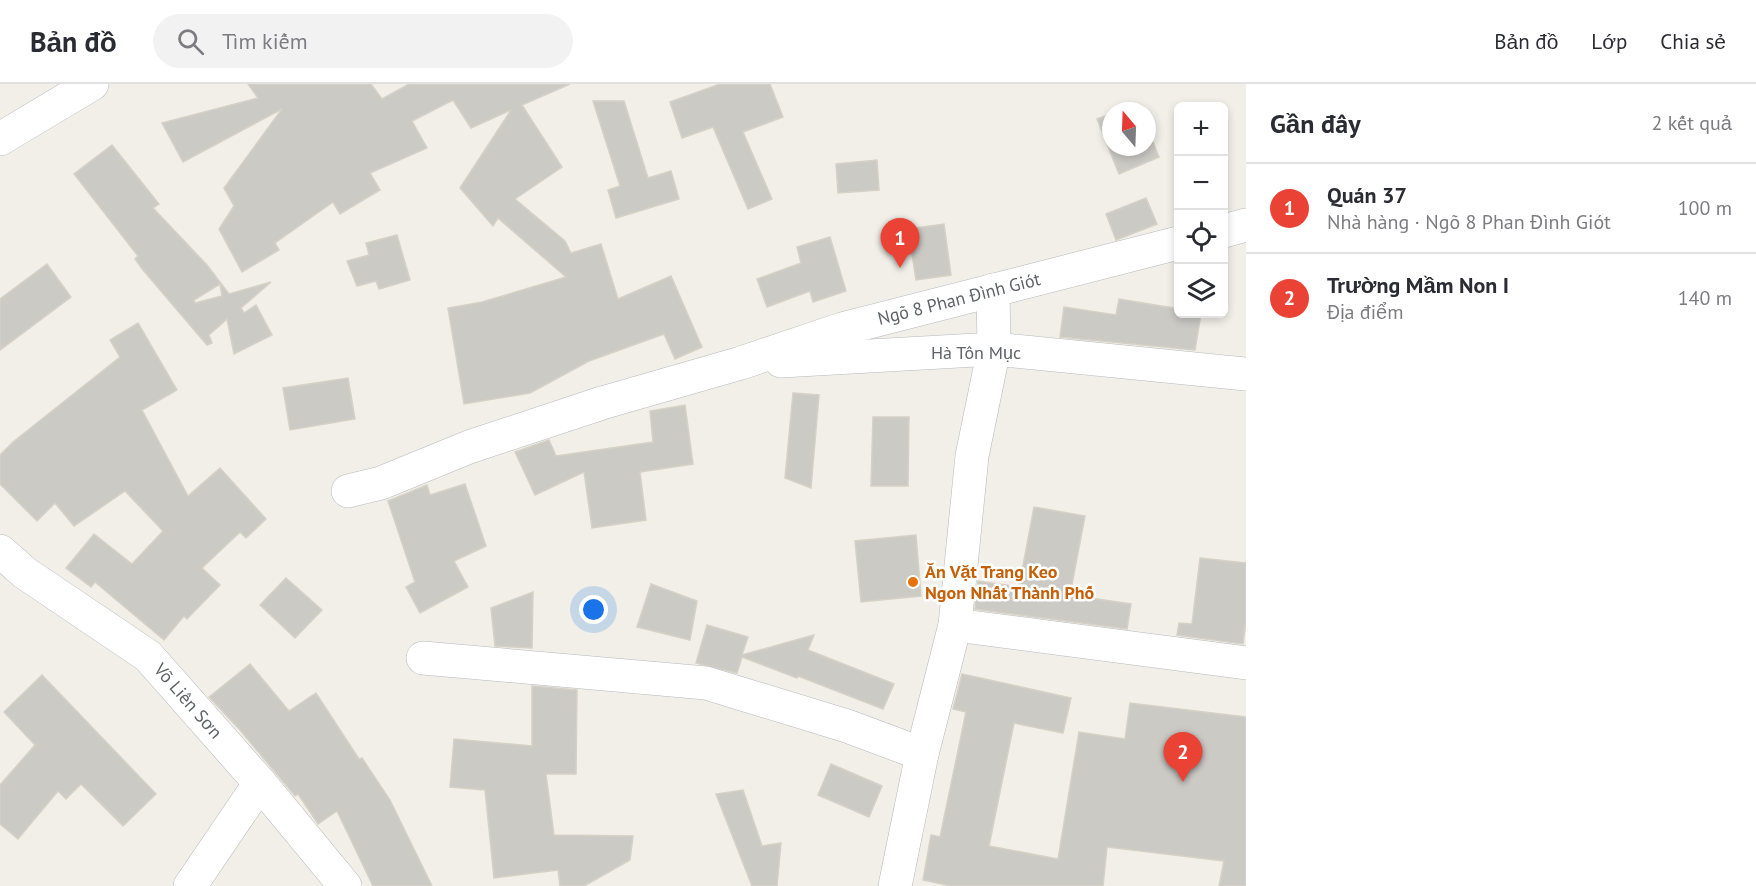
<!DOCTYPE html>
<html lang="vi">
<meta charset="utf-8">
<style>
:root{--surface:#fff;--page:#f2f2f3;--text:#2b2b33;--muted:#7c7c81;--line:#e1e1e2;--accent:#ea4335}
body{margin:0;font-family:"PT Sans",sans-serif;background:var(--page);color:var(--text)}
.controls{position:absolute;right:18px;top:18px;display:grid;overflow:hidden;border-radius:9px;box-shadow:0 3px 9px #0003}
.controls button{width:54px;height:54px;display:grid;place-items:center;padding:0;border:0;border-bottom:2px solid var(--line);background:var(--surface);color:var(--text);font:30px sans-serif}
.compass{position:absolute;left:1102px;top:18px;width:54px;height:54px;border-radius:50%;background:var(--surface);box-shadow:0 3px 9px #0003;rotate:341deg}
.you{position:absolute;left:594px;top:526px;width:21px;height:21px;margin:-15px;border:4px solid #fff;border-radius:50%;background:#1a73e8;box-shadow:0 0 0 9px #1a73e833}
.badge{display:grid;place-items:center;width:39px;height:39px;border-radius:50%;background:var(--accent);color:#fff;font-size:20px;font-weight:700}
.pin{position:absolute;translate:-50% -50px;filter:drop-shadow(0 2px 3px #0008)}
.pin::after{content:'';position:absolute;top:32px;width:21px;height:18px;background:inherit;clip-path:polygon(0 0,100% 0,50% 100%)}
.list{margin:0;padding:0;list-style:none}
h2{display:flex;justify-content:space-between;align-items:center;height:78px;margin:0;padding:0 24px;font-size:26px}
h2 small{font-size:20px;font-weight:400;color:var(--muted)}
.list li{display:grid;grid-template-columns:39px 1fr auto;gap:18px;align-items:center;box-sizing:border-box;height:90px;padding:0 24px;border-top:2px solid var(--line)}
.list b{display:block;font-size:22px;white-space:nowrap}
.list p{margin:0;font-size:20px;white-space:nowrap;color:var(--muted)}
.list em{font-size:20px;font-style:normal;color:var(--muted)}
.icon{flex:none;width:33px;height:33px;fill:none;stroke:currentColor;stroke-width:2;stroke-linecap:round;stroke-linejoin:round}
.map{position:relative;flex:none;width:1246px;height:802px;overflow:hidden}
header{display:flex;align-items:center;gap:36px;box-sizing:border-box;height:84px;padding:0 30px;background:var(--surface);border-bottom:2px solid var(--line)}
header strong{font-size:28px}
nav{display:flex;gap:33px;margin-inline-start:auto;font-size:21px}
.search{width:420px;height:54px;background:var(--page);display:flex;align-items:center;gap:15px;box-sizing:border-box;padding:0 21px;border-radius:33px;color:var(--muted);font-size:22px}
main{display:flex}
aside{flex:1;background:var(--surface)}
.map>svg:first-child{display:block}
.building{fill:#cccac5;stroke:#d6d1c6;stroke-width:1.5;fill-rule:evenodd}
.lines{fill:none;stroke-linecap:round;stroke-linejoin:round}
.street-casing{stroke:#b5b8bc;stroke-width:34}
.secondary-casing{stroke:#b6babf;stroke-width:34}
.street{stroke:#fff;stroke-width:33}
.secondary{stroke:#fff;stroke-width:33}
.food-dot{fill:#e8710a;stroke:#fff;stroke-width:2}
.labels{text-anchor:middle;stroke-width:5;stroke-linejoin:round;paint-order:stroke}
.street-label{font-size:18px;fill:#5f6368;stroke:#fff}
.food-label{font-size:18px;font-weight:bold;fill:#c56008;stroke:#fff;text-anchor:start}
</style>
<header>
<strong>Bản đồ</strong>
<div class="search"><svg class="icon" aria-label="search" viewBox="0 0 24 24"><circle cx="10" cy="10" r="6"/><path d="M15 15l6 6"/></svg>Tìm kiếm</div>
<nav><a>Bản đồ</a><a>Lớp</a><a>Chia sẻ</a></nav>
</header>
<main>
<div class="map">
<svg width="1246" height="802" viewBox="0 0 1246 802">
<rect width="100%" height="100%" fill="#f1efe8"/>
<g class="building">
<path d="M248,0H371L382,15L409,0H570L522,21L562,83L515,115L565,157L571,169L601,160L618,215L671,192L702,263L675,275L664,250L589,277L530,309L464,320L448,224L482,218L566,193L498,134L493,142L460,104L511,26L471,44L453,16L412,37L427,64L370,89L380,106L340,130L333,118L275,159L279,166L242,188L219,145L234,122L224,104L282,25L183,78L162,39L258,14Z"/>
<path d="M720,0H770L783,33L743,48L772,115L748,125L713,43L682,54L670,18Z"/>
<path d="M593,17H624L648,94L671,87L679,115L616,134L608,106L620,102Z"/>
<path d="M1111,30V63H1147V43L1159,73L1119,90L1097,35Z"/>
<path d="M112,61L159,120L153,124L207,181L229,210L271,198L241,224L244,229L256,221L272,251L234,270L227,235L209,251L212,259L207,261L143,186L135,175L138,172L74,90ZM220,200L222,212L195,219L194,216Z"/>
<path d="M877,76L879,106L838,109L836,80Z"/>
<path d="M1146,114L1157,140L1116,156L1106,130Z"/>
<path d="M944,140L951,191L916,196L908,145Z"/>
<path d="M397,151L410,196L379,205L376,197L357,202L347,177L369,171L366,159Z"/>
<path d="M830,153L846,207L813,218L810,207L767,223L757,195L801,179L797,163Z"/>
<path d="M47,180L71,213L0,266V215Z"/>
<path d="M1119,215L1179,225V230H1201L1195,266L1060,253L1064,223L1116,231Z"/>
<path d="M138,239L177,306L142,326L188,412L220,384L266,435L246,454L240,448L202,484L220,501L187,535L184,532L164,556L95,498L91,503L66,484L94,450L132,480L163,447L125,407L74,442L55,419L37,437L0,400V371L13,358L120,273L110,256Z"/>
<path d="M348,294L355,335L290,346L283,304Z"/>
<path d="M793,309L819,311L811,404L785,394Z"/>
<path d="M685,321L693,380L640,388L646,436L592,444L584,388L535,411L515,368L549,356L556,372L653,358L650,327Z"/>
<path d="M873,333H909L908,402H871Z"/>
<path d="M465,400L486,462L454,477L468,503L420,529L406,503L415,498L388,417L427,401L430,411Z"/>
<path d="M1034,423L1085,432L1070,511L1131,520L1127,545L975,525L978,497L1019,503Z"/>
<path d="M916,451L921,512L861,518L855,457Z"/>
<path d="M1200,474L1246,479V537L1243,560L1177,551L1179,539L1192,540Z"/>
<path d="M286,494L322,526L295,554L260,521Z"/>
<path d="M651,500L697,517L690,556L637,543Z"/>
<path d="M533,508L532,564L495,562L491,524Z"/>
<path d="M707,541L748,553L742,571L814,551L808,566L894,600L883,625L798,592L797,594L742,573L737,589L696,579Z"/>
<path d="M250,580L289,627L316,609L359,675L362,674L390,716L432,802H373L337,727L318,740L298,710L295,712L240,646L209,613Z"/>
<path d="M962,590L1071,614L1063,649L1014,639L989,762L1058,775L1079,648L1125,655L1130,619L1246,633V802H1219L1224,777L1107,763L1103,802H951L923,796L931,751L940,753L966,628L953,625Z"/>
<path d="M42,591L156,710L123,742L81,700L66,715L58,707L18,755L0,740V701L35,661L4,628Z"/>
<path d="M532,602L577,606L576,690H546L554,751L633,752L630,776L584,802H560L558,786L494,794L485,706L450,703L454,655L532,662Z"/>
<path d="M831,680L882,702L869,733L818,711Z"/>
<path d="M743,706L762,762L781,759L777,802H752L716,710Z"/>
</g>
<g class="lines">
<g class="street-casing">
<g id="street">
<path d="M1224,147L1246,141"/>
<path d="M781,277L994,265L1246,290"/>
<path d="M348,407L381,399L469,363L602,319L741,279L842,245L1178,159"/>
<path d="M0,467L25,489L148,572L260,699L345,802"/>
<path d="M955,541L1246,579"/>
<path d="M423,574L706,599L847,642L922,670"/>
<path d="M190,802L260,699"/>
<path d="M895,802L922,670L955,541L972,372L994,265L993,206"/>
</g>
</g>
<g class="secondary-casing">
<path id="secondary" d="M0,55L92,0"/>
</g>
<use href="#street" class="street"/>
<use href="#secondary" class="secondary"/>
</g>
<circle class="food-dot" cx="913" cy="498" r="6"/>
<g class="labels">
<g class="street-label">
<text transform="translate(959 215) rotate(-14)" y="6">Ngõ 8 Phan Đình Giót</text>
<text x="976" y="275">Hà Tôn Mục</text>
<text transform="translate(188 617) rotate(49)" y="6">Võ Liên Sơn</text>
</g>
<g class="food-label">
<text x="925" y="494">Ăn Vặt Trang Keo<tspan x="925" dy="21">Ngon Nhất Thành Phố</tspan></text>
</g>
</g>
</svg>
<div class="controls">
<button>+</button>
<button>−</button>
<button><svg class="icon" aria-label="locate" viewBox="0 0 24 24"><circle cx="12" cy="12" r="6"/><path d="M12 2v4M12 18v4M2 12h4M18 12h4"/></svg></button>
<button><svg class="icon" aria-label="layers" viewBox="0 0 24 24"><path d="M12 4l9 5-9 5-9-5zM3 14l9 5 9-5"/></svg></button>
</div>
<svg class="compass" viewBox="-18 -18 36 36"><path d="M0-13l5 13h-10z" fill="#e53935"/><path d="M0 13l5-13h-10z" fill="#7c7c81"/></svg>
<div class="you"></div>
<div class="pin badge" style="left:900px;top:184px">1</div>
<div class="pin badge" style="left:1183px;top:698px">2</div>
</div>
<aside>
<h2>Gần đây<small>2 kết quả</small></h2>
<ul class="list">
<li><span class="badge">1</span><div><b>Quán 37</b><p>Nhà hàng · Ngõ 8 Phan Đình Giót</p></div><em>100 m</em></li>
<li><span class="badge">2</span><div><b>Trường Mầm Non I</b><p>Địa điểm</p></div><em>140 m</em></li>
</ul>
</aside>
</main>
